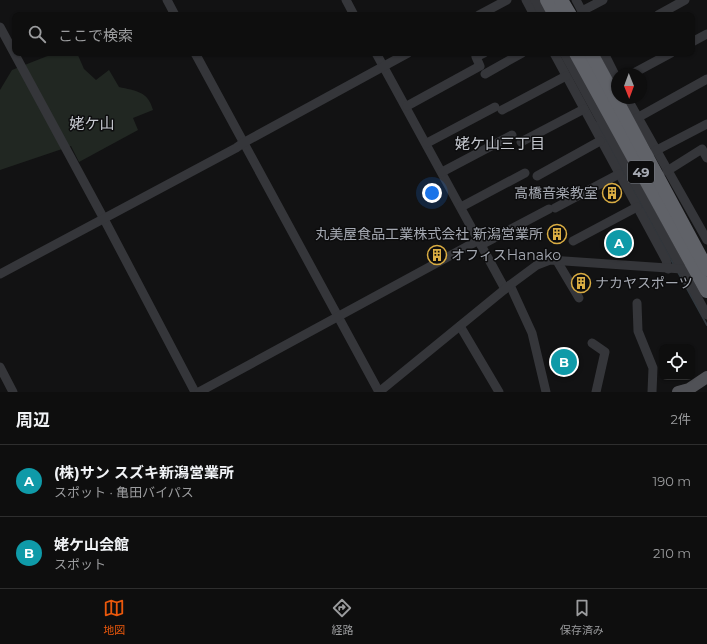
<!DOCTYPE html>
<html lang="ja">
<meta charset="utf-8">
<style>
:root{--surface:#0e0e0e;--page:#1c1c1c;--text:#f1f3f6;--muted:#9b9c9e;--line:#2e2e2e;--accent:#ea580c}
body{margin:0;font-family:Montserrat,"Noto Sans JP",sans-serif;background:var(--page);color:var(--text)}
.controls{position:absolute;right:12px;bottom:12px;display:grid;overflow:hidden;border-radius:8px;box-shadow:0 1px 3px #0004}
.controls button{width:36px;height:36px;display:grid;place-items:center;padding:0;border:0;border-bottom:1px solid var(--line);background:var(--surface);color:var(--text);font:20px sans-serif}
.compass{position:absolute;left:611px;top:68px;width:36px;height:36px;border-radius:50%;background:var(--surface);box-shadow:0 1px 3px #0004;rotate:179deg}
.you{position:absolute;left:432px;top:193px;width:14px;height:14px;margin:-10px;border:3px solid #fff;border-radius:50%;background:#1a73e8;box-shadow:0 0 0 6px #1a73e833}
.badge{display:grid;place-items:center;width:26px;height:26px;border-radius:50%;background:var(--accent);color:#fff;font-size:13px;font-weight:700}
.pin{position:absolute;translate:-50% -50%;border:2px solid #fff;box-shadow:0 1px 4px #0006}
.list{margin:0;padding:0;list-style:none}
h2{display:flex;justify-content:space-between;align-items:center;height:52px;margin:0;padding:0 16px;font-size:17px}
h2 small{font-size:13px;font-weight:400;color:var(--muted)}
.list li{display:grid;grid-template-columns:26px 1fr auto;gap:12px;align-items:center;box-sizing:border-box;height:72px;padding:0 16px;border-top:1px solid var(--line)}
.list b{display:block;font-size:15px;white-space:nowrap}
.list p{margin:0;font-size:13px;white-space:nowrap;color:var(--muted)}
.list em{font-size:13px;font-style:normal;color:var(--muted)}
.icon{flex:none;width:22px;height:22px;fill:none;stroke:currentColor;stroke-width:2;stroke-linecap:round;stroke-linejoin:round}
.map{position:relative;flex:none;width:707px;height:392px;overflow:hidden}
.search{position:absolute;background:var(--surface);box-shadow:0 1px 3px #0004;left:12px;right:12px;top:12px;height:44px;display:flex;align-items:center;gap:10px;box-sizing:border-box;padding:0 14px;border-radius:8px;color:var(--muted);font-size:15px}
.sheet{height:196px;background:var(--surface)}
nav{display:flex;justify-content:space-around;align-items:center;box-sizing:border-box;height:56px;border-top:1px solid var(--line);background:var(--surface);font-size:11px;color:var(--muted)}
nav a{display:grid;justify-items:center;gap:2px}
nav .on{color:var(--accent)}
.map>svg:first-child{display:block}
.green{fill:#212722}
.lines{fill:none;stroke-linecap:round;stroke-linejoin:round}
.stream{stroke:#31383e;stroke-width:2}
.minor{stroke:#35363a;stroke-width:9}
.major{stroke:#505156;stroke-width:12}
.highway{stroke:#606268;stroke-width:14}
.labels{text-anchor:middle;stroke-width:3;stroke-linejoin:round;paint-order:stroke}
.shield{fill:#0d0d0e;stroke:#777a81;stroke-width:1}
.shield-label{font-size:13px;font-weight:bold;fill:#a5a9b2}
.poi-label{font-size:14px;fill:#a5a9b2;stroke:#0d0d0e;text-anchor:end}
.neighbourhood-label{font-size:15px;fill:#c5c8cf;stroke:#0d0d0e}
</style>
<div class="map">
<svg width="707" height="392" viewBox="0 0 707 392">
<rect width="100%" height="100%" fill="#121213"/>
<path class="green" d="M55,53H77L84,69L96,80L109,70L119,87C136,91 148,91 153,110L133,118L138,130L79,162L71,146L0,170V90L12,70Z"/>
<g class="lines">
<g class="stream">
<path d="M597,123L674,265"/>
<path d="M678,272L707,325"/>
</g>
<g class="minor">
<path d="M167,0L175,15"/>
<path d="M346,0L354,15"/>
<path d="M526,0L534,15"/>
<path d="M535,0L543,15"/>
<path d="M576,0L584,15"/>
<path d="M582,11L603,0"/>
<path d="M479,15L507,0"/>
<path d="M658,15L685,0"/>
<path d="M0,27L104,219L195,392"/>
<path d="M692,42L707,34"/>
<path d="M195,53L379,392"/>
<path d="M376,53L505,289"/>
<path d="M554,53L666,260L668,269"/>
<path d="M564,53L707,315"/>
<path d="M604,53L617,79"/>
<path d="M485,74L522,53"/>
<path d="M632,74L671,53"/>
<path d="M627,98L707,240"/>
<path d="M407,106L480,66L476,57L484,53"/>
<path d="M502,110L566,76"/>
<path d="M637,118L707,79"/>
<path d="M521,142L584,109"/>
<path d="M427,143L495,107"/>
<path d="M655,151L707,124"/>
<path d="M667,171L702,149L707,158"/>
<path d="M442,172L512,135"/>
<path d="M537,176L600,141"/>
<path d="M461,207L525,173"/>
<path d="M555,208L619,174"/>
<path d="M573,241L637,207"/>
<path d="M481,245L549,209"/>
<path d="M557,261L579,298"/>
<path d="M0,274L236,148L243,143L408,53"/>
<path d="M510,285L532,333L546,392"/>
<path d="M637,303L638,331L653,368L652,392"/>
<path d="M460,326L499,392"/>
<path d="M592,343L605,352L596,392"/>
<path d="M0,367L13,392"/>
<path d="M199,392L479,240"/>
<path d="M379,392L510,285L537,265L550,260L682,269"/>
</g>
<path class="major" d="M678,392L689,389L707,377"/>
<g class="highway">
<path d="M547,0L555,15"/>
<path d="M561,0L570,15"/>
<path d="M576,53L707,291"/>
<path d="M591,53L707,269"/>
</g>
</g>
<defs>
<g id="building-ring" transform="scale(1)"><circle r="9.5" fill="#0d0d0e" stroke="#daad43" stroke-width="1.5"/><path d="M-4-6H4V6H1V3H-1V6H-4ZM-2.5-4.3h1.7v1.8h-1.7ZM.8-4.3h1.7v1.8H.8ZM-2.5-1h1.7V.8h-1.7ZM.8-1h1.7V.8H.8Z" fill="#daad43"/></g>
</defs>
<g fill-rule="evenodd">
<use href="#building-ring" x="612" y="193"/>
<use href="#building-ring" x="557" y="234"/>
<use href="#building-ring" x="437" y="255"/>
<use href="#building-ring" x="581" y="283"/>
</g>
<g class="labels">
<rect class="shield" x="628" y="161" width="26" height="22" rx="3"/>
<g class="shield-label">
<text x="641" y="177">49</text>
</g>
<g class="poi-label">
<text x="598" y="198">高橋音楽教室</text>
<text x="543" y="239">丸美屋食品工業株式会社 新潟営業所</text>
<text x="451" y="260" text-anchor="start">オフィスHanako</text>
<text x="595" y="288" text-anchor="start">ナカヤスポーツ</text>
</g>
<g class="neighbourhood-label">
<text x="92" y="129">姥ケ山</text>
<text x="500" y="149">姥ケ山三丁目</text>
</g>
</g>
</svg>
<div class="controls">
<button><svg class="icon" aria-label="locate" viewBox="0 0 24 24"><circle cx="12" cy="12" r="6"/><path d="M12 2v4M12 18v4M2 12h4M18 12h4"/></svg></button>
</div>
<svg class="compass" viewBox="-18 -18 36 36"><path d="M0-13l5 13h-10z" fill="#e53935"/><path d="M0 13l5-13h-10z" fill="#9b9c9e"/></svg>
<div class="you"></div>
<div class="pin badge" style="left:619px;top:243px;background:#0f9aa8">A</div>
<div class="pin badge" style="left:564px;top:362px;background:#0f9aa8">B</div>
<div class="search"><svg class="icon" aria-label="search" viewBox="0 0 24 24"><circle cx="10" cy="10" r="6"/><path d="M15 15l6 6"/></svg>ここで検索</div>
</div>
<section class="sheet">
<h2>周辺<small>2件</small></h2>
<ul class="list">
<li><span class="badge" style="background:#0f9aa8">A</span><div><b>(株)サン スズキ新潟営業所</b><p>スポット · 亀田バイパス</p></div><em>190 m</em></li>
<li><span class="badge" style="background:#0f9aa8">B</span><div><b>姥ケ山会館</b><p>スポット</p></div><em>210 m</em></li>
</ul>
</section>
<nav>
<a class="on"><svg class="icon" aria-label="map" viewBox="0 0 24 24"><path d="M3 6l6-2 6 2 6-2v14l-6 2-6-2-6 2zM9 4v14M15 6v14"/></svg>地図</a>
<a><svg class="icon" aria-label="directions" viewBox="0 0 24 24"><path d="M12 3l9 9-9 9-9-9zM9 14v-3h6M13 9l2 2-2 2"/></svg>経路</a>
<a><svg class="icon" aria-label="saved" viewBox="0 0 24 24"><path d="M7 4h10v16l-5-4-5 4z"/></svg>保存済み</a>
</nav>
